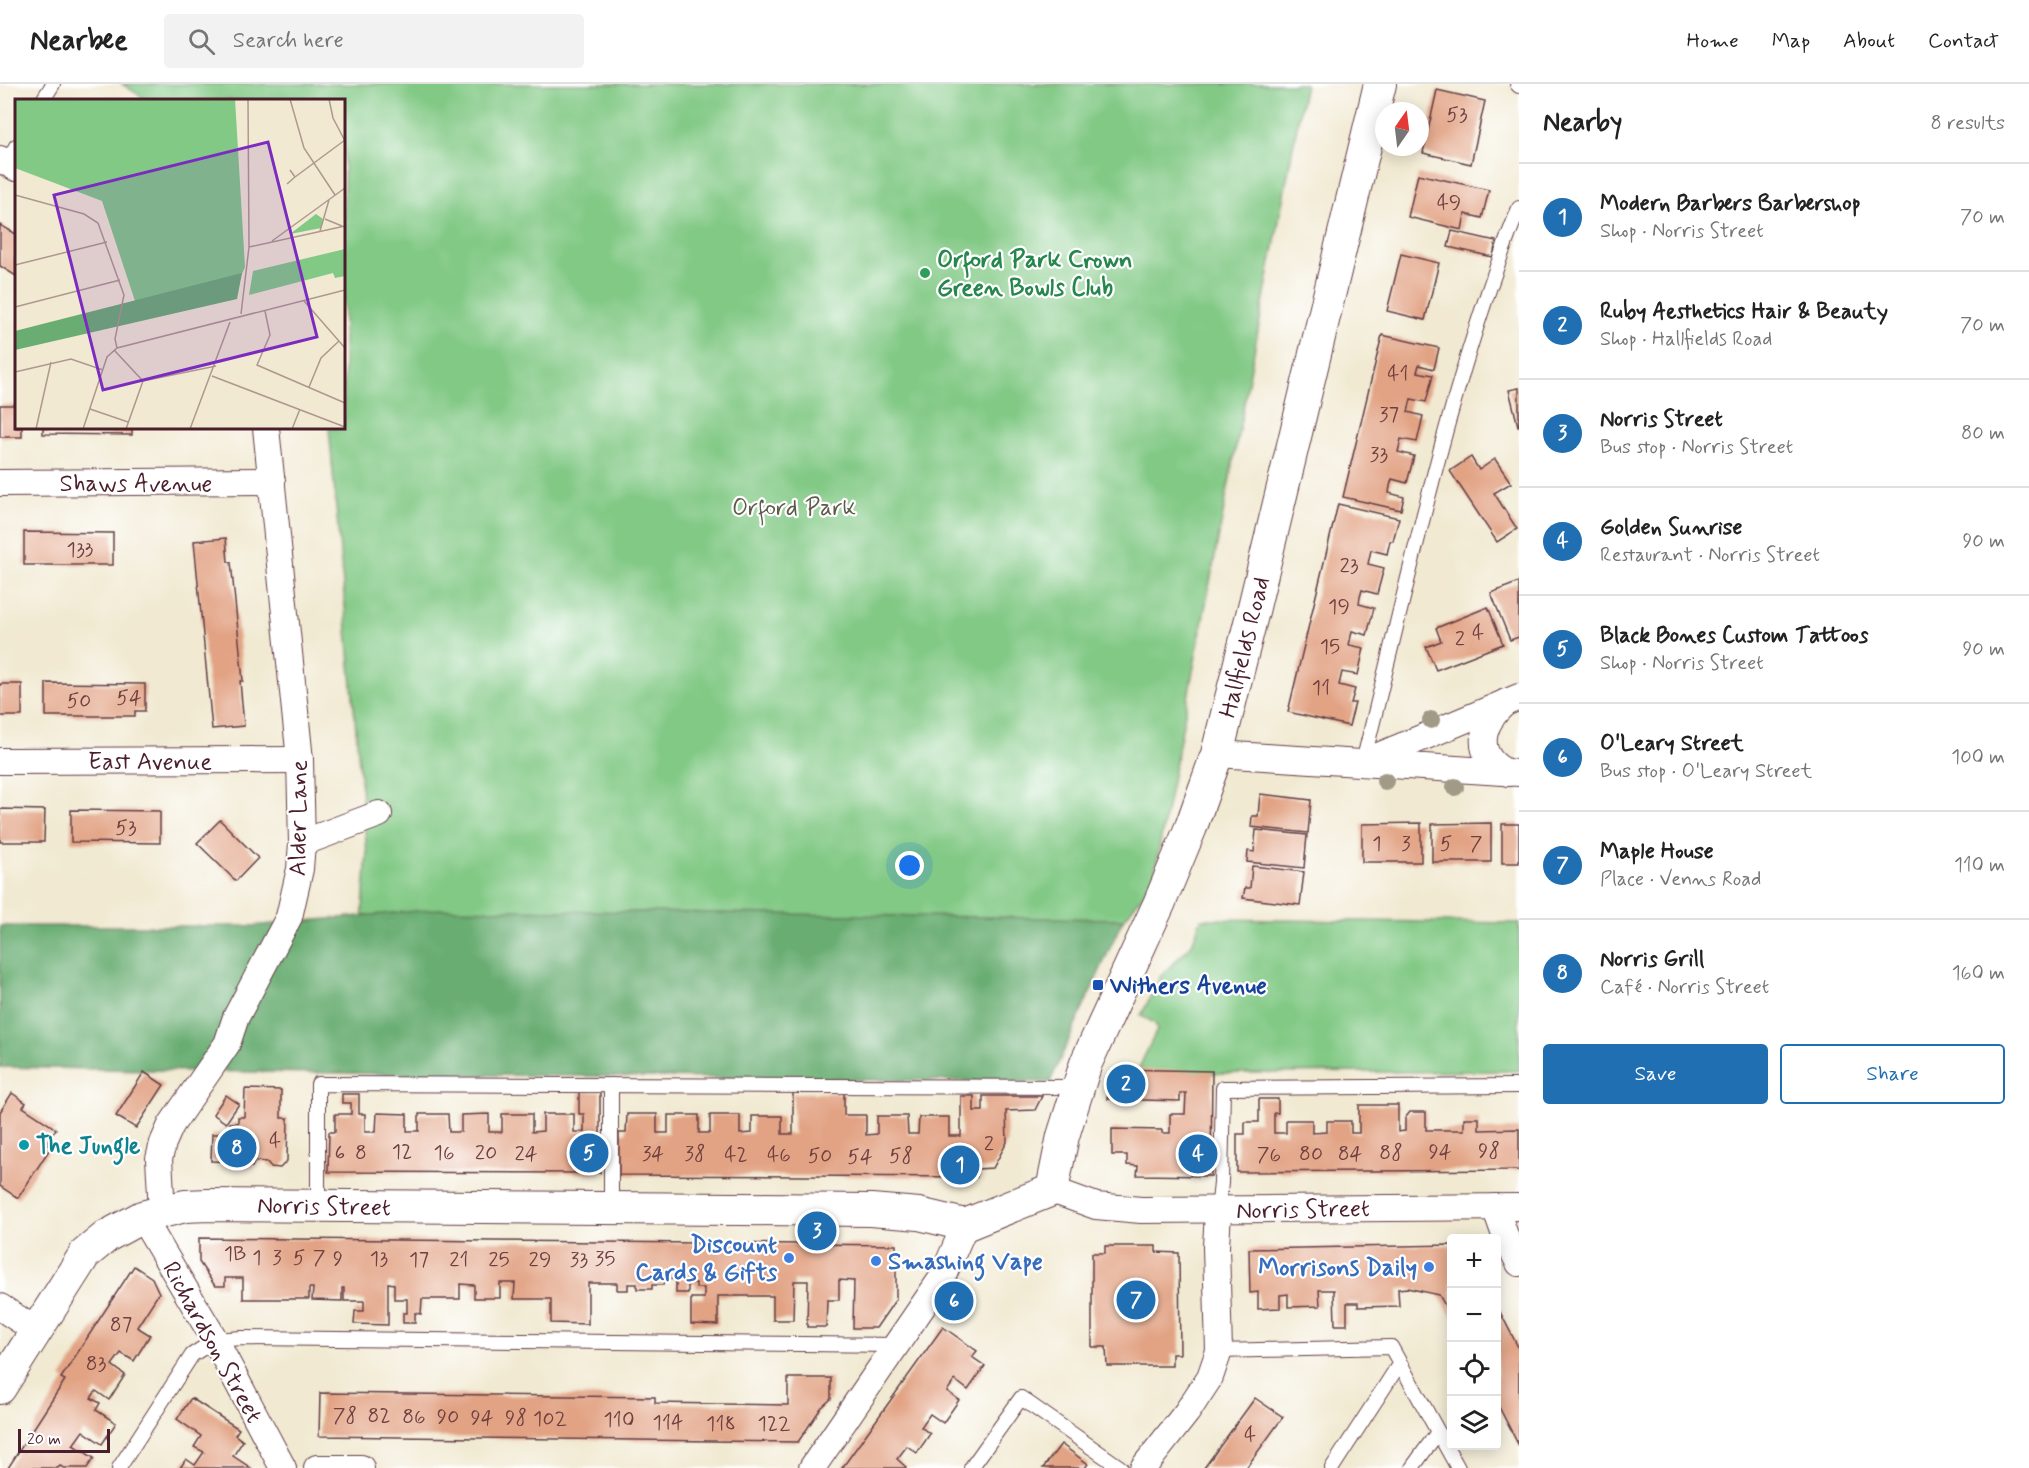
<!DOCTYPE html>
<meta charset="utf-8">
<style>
:root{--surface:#fff;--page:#f2f2f2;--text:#222;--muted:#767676;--line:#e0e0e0;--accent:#1f6fb2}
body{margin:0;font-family:Mynerve,sans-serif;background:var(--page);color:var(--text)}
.controls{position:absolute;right:18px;bottom:18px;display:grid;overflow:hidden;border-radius:6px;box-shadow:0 3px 15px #0003}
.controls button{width:54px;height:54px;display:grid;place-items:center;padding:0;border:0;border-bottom:2px solid var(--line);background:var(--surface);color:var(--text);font:30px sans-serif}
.compass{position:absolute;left:1375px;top:18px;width:54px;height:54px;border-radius:50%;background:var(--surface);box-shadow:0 3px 15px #0003;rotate:14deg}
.scale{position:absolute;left:18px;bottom:15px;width:92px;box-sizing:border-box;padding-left:6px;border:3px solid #4a1f2b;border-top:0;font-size:16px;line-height:21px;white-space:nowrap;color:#4a1f2b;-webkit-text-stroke:4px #fff;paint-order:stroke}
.you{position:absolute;left:910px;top:782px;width:21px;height:21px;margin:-15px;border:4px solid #fff;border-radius:50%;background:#1a73e8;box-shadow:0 0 0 9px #1a73e833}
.badge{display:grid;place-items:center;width:39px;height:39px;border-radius:50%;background:var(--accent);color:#fff;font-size:20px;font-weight:700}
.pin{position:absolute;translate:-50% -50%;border:3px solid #fff;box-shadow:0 2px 6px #0006}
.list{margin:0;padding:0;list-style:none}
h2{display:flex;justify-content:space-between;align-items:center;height:78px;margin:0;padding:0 24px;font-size:26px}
h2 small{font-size:20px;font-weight:400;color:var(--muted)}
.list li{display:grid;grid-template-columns:39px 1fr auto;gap:18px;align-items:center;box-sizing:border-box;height:108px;padding:0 24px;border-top:2px solid var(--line)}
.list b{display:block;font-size:22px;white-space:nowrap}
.list p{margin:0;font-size:20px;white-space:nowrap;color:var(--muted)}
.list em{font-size:20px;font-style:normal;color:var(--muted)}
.actions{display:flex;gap:12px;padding:18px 24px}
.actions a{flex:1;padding:14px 0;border:2px solid var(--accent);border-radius:6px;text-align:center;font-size:21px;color:var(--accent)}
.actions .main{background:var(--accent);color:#fff}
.icon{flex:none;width:33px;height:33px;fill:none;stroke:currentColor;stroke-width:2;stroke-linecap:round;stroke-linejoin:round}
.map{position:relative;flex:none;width:1519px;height:1384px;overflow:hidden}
header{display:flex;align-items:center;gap:36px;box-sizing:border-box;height:84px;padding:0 30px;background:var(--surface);border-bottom:2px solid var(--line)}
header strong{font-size:28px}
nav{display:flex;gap:33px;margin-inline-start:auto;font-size:21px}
.search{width:420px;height:54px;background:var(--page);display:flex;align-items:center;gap:15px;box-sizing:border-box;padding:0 21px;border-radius:6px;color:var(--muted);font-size:22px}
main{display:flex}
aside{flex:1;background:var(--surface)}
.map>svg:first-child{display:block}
.green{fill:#82c985;stroke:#667458;stroke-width:1.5}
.forest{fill:#69ad72;stroke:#5a664e;stroke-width:1.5}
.building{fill:#e2a384}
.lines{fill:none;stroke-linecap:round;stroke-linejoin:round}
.service-casing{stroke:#633d44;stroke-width:16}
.minor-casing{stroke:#633d44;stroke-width:28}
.tertiary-casing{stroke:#633d44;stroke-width:34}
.service{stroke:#fff;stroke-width:14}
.minor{stroke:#fff;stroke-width:26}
.tertiary{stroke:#fff;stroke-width:32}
.tree{fill:#a09a87}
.leisure-dot{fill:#2e9e5b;stroke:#fff;stroke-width:2}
.transit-dot{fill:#1a4fb4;stroke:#fff;stroke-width:2}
.culture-dot{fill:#0f9aa8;stroke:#fff;stroke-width:2}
.shop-dot{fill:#3f7fe0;stroke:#fff;stroke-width:2}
.labels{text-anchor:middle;stroke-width:4.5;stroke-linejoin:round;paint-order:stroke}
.number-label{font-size:21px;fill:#704041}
.leisure-label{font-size:24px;font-weight:bold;fill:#27864d;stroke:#fff;text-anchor:start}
.street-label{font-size:24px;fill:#4a1f2b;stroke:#fff}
.park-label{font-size:24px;fill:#5e5a4a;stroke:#fff}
.transit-label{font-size:24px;font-weight:bold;fill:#164399;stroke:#fff;text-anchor:start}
.culture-label{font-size:24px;font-weight:bold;fill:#0d838f;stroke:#fff;text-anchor:start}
.shop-label{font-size:24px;font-weight:bold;fill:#366cbe;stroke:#fff;text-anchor:end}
.inset-road{fill:none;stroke:#ae988f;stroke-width:1.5}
.view{fill:#7b2cbf;fill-opacity:0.15;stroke:#7b2cbf;stroke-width:3}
.inset-edge{fill:none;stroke:#4a1f2b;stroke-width:3}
</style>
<header>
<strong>Nearbee</strong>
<div class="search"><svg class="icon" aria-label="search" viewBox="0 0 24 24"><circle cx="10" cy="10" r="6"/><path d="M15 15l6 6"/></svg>Search here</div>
<nav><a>Home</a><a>Map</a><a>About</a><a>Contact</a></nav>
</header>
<main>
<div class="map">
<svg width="1519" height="1384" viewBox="0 0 1519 1384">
<rect width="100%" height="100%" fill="#fff"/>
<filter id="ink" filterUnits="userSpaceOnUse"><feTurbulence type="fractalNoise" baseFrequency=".0167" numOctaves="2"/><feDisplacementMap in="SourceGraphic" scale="12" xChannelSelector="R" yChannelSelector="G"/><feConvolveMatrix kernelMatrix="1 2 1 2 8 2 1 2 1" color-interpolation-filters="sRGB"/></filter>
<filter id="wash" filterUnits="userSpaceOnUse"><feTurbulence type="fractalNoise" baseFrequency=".008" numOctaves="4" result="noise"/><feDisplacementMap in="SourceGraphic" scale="24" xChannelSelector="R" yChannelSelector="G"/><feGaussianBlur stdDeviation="1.35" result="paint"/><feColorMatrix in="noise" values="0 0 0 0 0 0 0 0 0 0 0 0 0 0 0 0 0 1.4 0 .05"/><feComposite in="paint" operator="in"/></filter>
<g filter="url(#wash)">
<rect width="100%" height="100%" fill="#f1e9d1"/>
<g class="green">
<path d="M122,0H1305L1153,797L1112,851L362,838L367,769L329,344H344V16H147Z"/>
<path d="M1201,835L1519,839V987L1136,990L1157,946L1155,939L1141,932L1160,893L1192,860Z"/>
</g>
<path class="forest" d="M438,825L1123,835L1050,998L249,988L0,983V842H251Z"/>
<g id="blocks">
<g class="building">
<path d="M1437,6L1485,17L1471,80L1423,69Z"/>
<path d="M1418,90L1489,106L1482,134L1465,130L1462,146L1408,133Z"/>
<path d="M0,141L16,150V192L0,182Z"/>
<path d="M1452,147L1496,157L1493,173L1448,163Z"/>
<path d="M1401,170L1439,179L1425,236L1387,227Z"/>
<path d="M1382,251L1439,264L1434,285L1419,281L1417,288L1433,291L1426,318L1411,315L1408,328L1423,332L1417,358L1401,355L1398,368L1414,372L1407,399L1392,395L1390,402L1389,409L1404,413L1401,426L1343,413Z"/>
<path d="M1519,304V342H1518L1509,306Z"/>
<path d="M0,321H16V344H22V353H0Z"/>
<path d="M43,344H132V351L43,350Z"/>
<path d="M1471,373L1479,386L1495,375L1511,399L1494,409L1517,445L1497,458L1450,387Z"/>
<path d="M1338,420L1399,434L1393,457H1390L1387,470L1371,466L1368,480L1384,484L1377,510L1362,506L1360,513L1359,520L1374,524L1367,551L1352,547L1349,561L1364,564L1358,591L1342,588L1339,601L1355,605L1351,619H1355L1349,642L1288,628Z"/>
<path d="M24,448L113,449V481H24Z"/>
<path d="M226,454L228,478H231L237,537L243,597H240L244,642L212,645L194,457Z"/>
<path d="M1519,498V553L1510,556L1491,509Z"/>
<path d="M1488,523L1503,560L1436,586L1426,563L1441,557L1436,544Z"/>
<path d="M46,599L145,600V627H135V632H46Z"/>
<rect x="0" y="600" width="22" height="32"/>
<path d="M1260,710L1311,716L1308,749L1251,743L1252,732H1258Z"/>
<path d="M0,725L45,726L44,758H0Z"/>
<path d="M71,726L160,727V759L71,758Z"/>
<path d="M220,736L258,774L236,797L197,759Z"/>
<path d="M1421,739V778H1362V740Z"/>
<path d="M1491,739V778H1432V740Z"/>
<rect x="1502" y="740" width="17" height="39"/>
<path d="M1256,746L1307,751L1304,784L1247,778L1248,767L1254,768Z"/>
<path d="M1252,782L1304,788L1300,821L1243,814L1245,804H1250Z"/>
<path d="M1114,985L1212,987L1211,1092L1137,1091L1138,1082L1127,1081V1071H1112V1045L1162,1046V1049H1170V1030H1185L1186,1009H1180V1017L1107,1015Z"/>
<path d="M144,988L164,1001L136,1044L116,1032Z"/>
<path d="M245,1005L281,1006V1034H288L287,1077L280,1084L271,1083L267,1078L255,1077L252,1083H242L239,1078L211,1077L212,1050H230V1039H238V1033H244Z"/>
<path d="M579,1008H600V1089L328,1088L329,1048H335V1030H351V1019H342V1010H359V1030H365V1048H376L377,1029L407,1030V1047H419V1030H448L449,1048H461V1031L489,1030V1048H502V1030H532V1048L543,1047V1030H574V1048H584V1030H579Z"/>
<path d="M12,1009L26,1019L23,1023L56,1045L46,1060L51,1063L18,1114L0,1102V1028Z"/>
<path d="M793,1009H844V1031H866V1051L877,1050V1032H907L908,1050H918L919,1033H949V1052H961V1012H974V1027H983V1012H1042L1035,1026L1006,1027L1007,1058L993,1084L977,1085V1093L619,1091V1049H626L627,1030H657V1049H668V1031H699V1049H710V1031H740V1050L752,1049V1032H782V1050H793Z"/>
<path d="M226,1011L239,1020L226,1039L213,1030Z"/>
<path d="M1259,1015H1278V1029H1274V1049H1286V1036H1312V1049L1327,1048V1037H1351V1049H1359V1021H1398V1048L1405,1047V1034L1410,1028H1426V1046H1464V1034H1479V1046L1519,1045V1086L1237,1088V1050H1245V1038H1259Z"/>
<path d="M199,1154L896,1161V1215L876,1244H853L854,1197L839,1196V1216H827L826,1243H807L808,1197H794L793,1236H773V1212H718V1241L691,1240V1214H704V1204H696V1199H688V1209H676V1195H664L663,1201H652V1205H637V1200H628V1206H617V1199H588V1240L551,1239V1215H514L515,1199H500V1214H474V1201L460,1200V1215H422L421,1230L415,1229V1239H403V1229H407V1215H394V1200L388,1199V1241L354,1240L355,1227H364V1217H344V1204H342V1217L312,1216L313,1204H309V1215H243V1194H225V1202H215L199,1178Z"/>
<path d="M1452,1161V1234L1439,1211L1407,1204L1398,1205L1399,1222L1358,1223V1219H1347V1241H1335L1334,1206H1319L1320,1222L1288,1223V1210L1280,1211V1224L1258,1225V1208L1250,1209L1249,1165Z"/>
<path d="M1105,1162H1156V1168L1179,1169L1180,1270H1172V1282H1107L1106,1263H1092V1169H1105Z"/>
<path d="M134,1182L152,1194L159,1209L137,1243L150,1251L134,1277L121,1269L112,1281L125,1291L109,1316L96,1307L91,1314L100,1319L96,1326L116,1339L102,1360L83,1347L73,1361L94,1374L87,1384H64L60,1382L58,1384H8L65,1296L61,1294Z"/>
<path d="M1497,1222L1519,1265V1362L1497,1319Z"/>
<path d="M943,1243L977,1267L972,1273L985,1282L968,1306L955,1296L947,1307L959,1316L943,1339L930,1330L921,1343L930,1350L917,1369L907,1362L897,1375L906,1383L905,1384H842Z"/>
<path d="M788,1294H831V1315L821,1324L798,1358L319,1352L320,1309L655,1313V1319L788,1321Z"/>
<path d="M191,1314L239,1345L235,1351L243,1357L233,1372L251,1384H180L186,1375L195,1381L204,1368L194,1363L201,1352L177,1335Z"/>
<path d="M1255,1314L1283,1333L1246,1384H1204Z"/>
<path d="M1061,1360L1088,1380L1085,1384H1043Z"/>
</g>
</g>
</g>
<g filter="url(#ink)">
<use href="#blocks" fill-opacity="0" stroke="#633d44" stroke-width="1.5"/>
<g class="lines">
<g class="service-casing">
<g id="service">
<path d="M1517,0L1519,2"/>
<path d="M43,16L53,0"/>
<path d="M7,79L16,62"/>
<path d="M1363,678C1410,492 1448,302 1519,124"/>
<path d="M611,1001V1124"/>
<path d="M318,1122V1000L1077,1003"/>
<path d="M1218,1127L1221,1099L1223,1004L1519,1002"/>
<path d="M1219,1267L1391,1263L1458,1384"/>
<path d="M119,1384L192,1271L215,1256L242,1254L897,1261"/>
<path d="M971,1384L1021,1314L1121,1384"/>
<path d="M1332,1384L1400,1279"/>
<path d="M1412,1384L1438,1348"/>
</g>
</g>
<g class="minor-casing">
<g id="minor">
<path d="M0,75L16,84"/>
<path d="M0,399L272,397"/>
<path d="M1506,618C1480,640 1472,672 1508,689"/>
<path d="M1217,670L1519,689"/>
<path d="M1369,676L1519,613"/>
<path d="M0,677L300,676"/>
<path d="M302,759L379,730"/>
<path d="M1052,1106L1096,1122L1141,1126L1519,1123"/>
<path d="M1495,1123L1506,1154L1519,1179"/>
<path d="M162,1127L159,1075L163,1059L171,1041L227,960L236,933L289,833L300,785L302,759L300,676L266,344"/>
<path d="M142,1133L215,1256L283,1384"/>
<path d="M0,1223L37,1247"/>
<path d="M317,1384H361"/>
<path d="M812,1384L942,1194L965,1141"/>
<path d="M1143,1384L1187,1328L1210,1293L1219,1267L1216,1163L1218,1127"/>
</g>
</g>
<g class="tertiary-casing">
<path id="tertiary" d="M0,1304L85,1170L107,1152L142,1133L185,1122L209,1121L871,1126L919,1130L965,1141L1052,1106L1063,1052L1086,979L1159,820L1191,743L1217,670L1254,523L1380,0"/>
</g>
<use href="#service" class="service"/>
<use href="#minor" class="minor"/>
<use href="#tertiary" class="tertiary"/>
</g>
<g class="tree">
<circle cx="1431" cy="636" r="9"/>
<circle cx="1385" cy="697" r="9"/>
<circle cx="1455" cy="703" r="9"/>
</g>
</g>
<circle class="leisure-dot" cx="925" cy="189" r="6"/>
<rect class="transit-dot" x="1092" y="895" width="12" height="12" rx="3"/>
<circle class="culture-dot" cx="24" cy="1061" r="6"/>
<g class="shop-dot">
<circle cx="789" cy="1174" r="6"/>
<circle cx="876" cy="1177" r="6"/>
<circle cx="1429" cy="1183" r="6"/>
</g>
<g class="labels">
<g class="number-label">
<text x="1457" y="37">53</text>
<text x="1449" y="125">49</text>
<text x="1398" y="296">41</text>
<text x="1389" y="337">37</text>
<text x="1379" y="377">33</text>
<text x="80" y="472">133</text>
<text x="1349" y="488">23</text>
<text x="1339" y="529">19</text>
<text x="1478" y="555">4</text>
<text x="1460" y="561">2</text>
<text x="1330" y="569">15</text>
<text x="1321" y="610">11</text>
<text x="129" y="620">54</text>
<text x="79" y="623">50</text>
<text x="126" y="750">53</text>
<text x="1377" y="766">1</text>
<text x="1406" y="766">3</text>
<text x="1446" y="766">5</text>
<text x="1476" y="766">7</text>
<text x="275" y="1063">4</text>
<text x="989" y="1066">2</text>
<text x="1489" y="1073">98</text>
<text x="402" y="1074">12</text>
<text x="1440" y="1074">94</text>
<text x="340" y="1075">6</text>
<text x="361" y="1075">8</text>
<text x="444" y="1075">16</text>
<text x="486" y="1075">20</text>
<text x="1391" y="1075">88</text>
<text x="526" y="1076">24</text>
<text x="653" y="1076">34</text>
<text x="695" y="1076">38</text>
<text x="1311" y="1076">80</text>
<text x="1350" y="1076">84</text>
<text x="736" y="1077">42</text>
<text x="779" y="1077">46</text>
<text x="1269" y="1077">76</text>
<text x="820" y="1078">50</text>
<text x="901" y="1078">58</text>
<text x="860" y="1079">54</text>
<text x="235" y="1176">1B</text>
<text x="257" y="1180">1</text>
<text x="277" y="1180">3</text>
<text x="299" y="1180">5</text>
<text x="319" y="1180">7</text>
<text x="338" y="1181">9</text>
<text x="379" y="1181">13</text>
<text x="605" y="1181">35</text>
<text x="419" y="1182">17</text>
<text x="459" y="1182">21</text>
<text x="499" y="1182">25</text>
<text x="540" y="1182">29</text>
<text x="579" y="1182">33</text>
<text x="121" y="1247">87</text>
<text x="96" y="1286">83</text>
<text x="345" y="1338">78</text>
<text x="379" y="1338">82</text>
<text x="414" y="1339">86</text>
<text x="448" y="1339">90</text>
<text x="482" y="1340">94</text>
<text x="516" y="1340">98</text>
<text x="550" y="1341">102</text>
<text x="619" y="1342">110</text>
<text x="668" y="1345">114</text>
<text x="721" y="1346">118</text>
<text x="774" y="1346">122</text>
<text x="1250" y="1357">4</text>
</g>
<g class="leisure-label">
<text x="937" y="183">Orford Park Crown<tspan x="937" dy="28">Green Bowls Club</tspan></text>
</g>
<g class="street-label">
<text x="136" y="407">Shaws Avenue</text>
<text transform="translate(1244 563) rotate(-76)" y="8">Hallfields Road</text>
<text x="150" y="685">East Avenue</text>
<text transform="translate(298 734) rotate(-89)" y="8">Alder Lane</text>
<text transform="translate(324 1122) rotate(1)" y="8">Norris Street</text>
<text transform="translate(1303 1125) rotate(-1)" y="8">Norris Street</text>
<text transform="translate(213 1258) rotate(61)" y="8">Richardson Street</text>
</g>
<g class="park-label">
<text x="794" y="431">Orford Park</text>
</g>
<g class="transit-label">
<text x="1110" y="909">Withers Avenue</text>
</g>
<g class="culture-label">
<text x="36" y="1069">The Jungle</text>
</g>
<g class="shop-label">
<text x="777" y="1168">Discount<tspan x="777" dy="28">Cards &amp; Gifts</tspan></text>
<text x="888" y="1185" text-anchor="start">Smashing Vape</text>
<text x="1417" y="1191">Morrisons Daily</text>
</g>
</g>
<g transform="translate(15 15)">
<rect width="330" height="330" fill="#f1e9d1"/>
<path d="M0,0H220L230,168L226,177L120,202L87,102L0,69ZM301,115L308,120L306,129L275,135ZM330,150V177L320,179L318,174L234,196L238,172Z" fill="#82c985"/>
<path d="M227,174L222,200L0,251V232Z" fill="#69ad72"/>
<path class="inset-road" d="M275,0L289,49L320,96M314,0L318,19L330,42M280,78L330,41M272,85L280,78L275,71M0,96L69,115L83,124L109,196L100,240L102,249M310,120L327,127M305,132L314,101M257,142L330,89M234,148L330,127M0,166L92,143M289,202L330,249M0,208L105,181M250,212L255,236L242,266L330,304M226,215L234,148L233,0M99,251L128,282M0,273L56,260L88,271M197,277L330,328M294,288L306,259L324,242M75,310L113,323M21,330L36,263M68,330L92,258L102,249L330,191M111,330L128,282L201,267M175,330L215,223M277,330L285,310"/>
<path class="view" d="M253,43L302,238L88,291L39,96Z"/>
<rect width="330" height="330" class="inset-edge"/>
</g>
</svg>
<div class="controls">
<button>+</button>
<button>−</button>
<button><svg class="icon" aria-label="locate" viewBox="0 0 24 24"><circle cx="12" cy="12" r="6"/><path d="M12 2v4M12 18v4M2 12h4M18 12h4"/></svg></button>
<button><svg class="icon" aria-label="layers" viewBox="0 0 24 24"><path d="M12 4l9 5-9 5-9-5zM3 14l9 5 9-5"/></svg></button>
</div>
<svg class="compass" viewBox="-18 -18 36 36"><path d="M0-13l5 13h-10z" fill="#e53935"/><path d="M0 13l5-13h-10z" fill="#767676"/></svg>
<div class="scale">20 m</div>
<div class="you"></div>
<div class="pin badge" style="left:960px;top:1081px">1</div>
<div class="pin badge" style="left:1126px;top:1000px">2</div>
<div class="pin badge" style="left:817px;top:1147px">3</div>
<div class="pin badge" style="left:1198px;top:1070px">4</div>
<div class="pin badge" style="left:589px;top:1069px">5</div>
<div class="pin badge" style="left:954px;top:1217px">6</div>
<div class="pin badge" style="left:1136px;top:1216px">7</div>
<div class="pin badge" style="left:237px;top:1064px">8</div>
</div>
<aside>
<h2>Nearby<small>8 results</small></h2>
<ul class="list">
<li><span class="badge">1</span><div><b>Modern Barbers Barbershop</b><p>Shop · Norris Street</p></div><em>70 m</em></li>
<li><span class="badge">2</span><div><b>Ruby Aesthetics Hair &amp; Beauty</b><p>Shop · Hallfields Road</p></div><em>70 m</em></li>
<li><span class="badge">3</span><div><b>Norris Street</b><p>Bus stop · Norris Street</p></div><em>80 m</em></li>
<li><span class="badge">4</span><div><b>Golden Sunrise</b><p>Restaurant · Norris Street</p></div><em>90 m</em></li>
<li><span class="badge">5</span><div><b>Black Bones Custom Tattoos</b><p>Shop · Norris Street</p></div><em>90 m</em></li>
<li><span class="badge">6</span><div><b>O'Leary Street</b><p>Bus stop · O'Leary Street</p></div><em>100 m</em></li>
<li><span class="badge">7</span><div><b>Maple House</b><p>Place · Venns Road</p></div><em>110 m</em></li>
<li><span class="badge">8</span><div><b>Norris Grill</b><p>Café · Norris Street</p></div><em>160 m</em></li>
</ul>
<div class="actions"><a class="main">Save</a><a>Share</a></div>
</aside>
</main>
